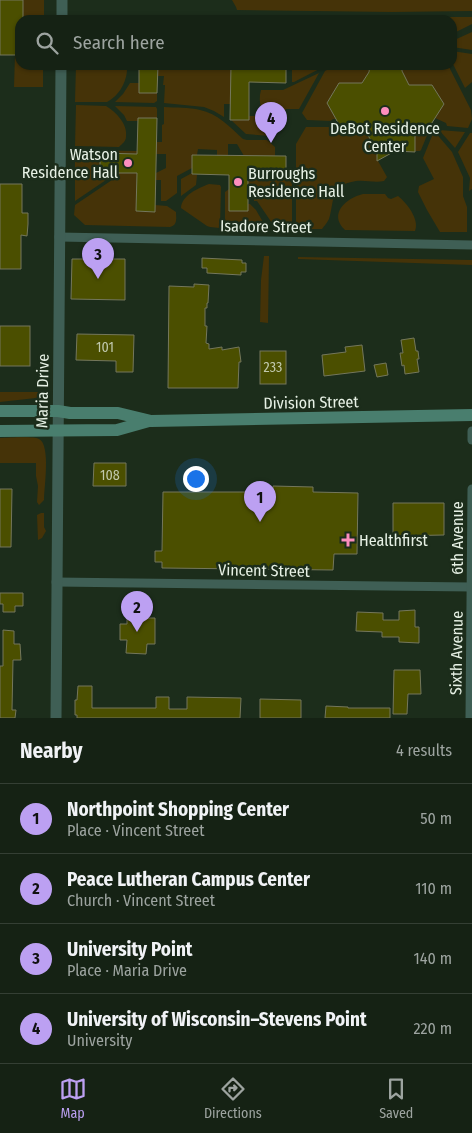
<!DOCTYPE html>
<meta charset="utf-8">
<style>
:root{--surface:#152214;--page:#1e2a1d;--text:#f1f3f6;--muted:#9da4a0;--line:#343f34;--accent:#bca0f2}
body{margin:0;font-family:"Fira Sans Condensed",sans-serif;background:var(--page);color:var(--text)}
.you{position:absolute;left:195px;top:478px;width:18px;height:18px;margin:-12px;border:4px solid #fff;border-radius:50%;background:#1a73e8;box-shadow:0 0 0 8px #1a73e833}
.badge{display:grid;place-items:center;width:32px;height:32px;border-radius:50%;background:var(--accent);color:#111;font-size:16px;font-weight:700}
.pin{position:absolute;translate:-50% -41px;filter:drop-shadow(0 1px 2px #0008)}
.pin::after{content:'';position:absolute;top:26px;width:18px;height:15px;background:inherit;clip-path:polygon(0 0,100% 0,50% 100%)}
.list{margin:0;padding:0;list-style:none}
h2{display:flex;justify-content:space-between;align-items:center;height:65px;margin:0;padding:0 20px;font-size:21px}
h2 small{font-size:16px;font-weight:400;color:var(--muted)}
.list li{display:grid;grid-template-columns:32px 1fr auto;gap:15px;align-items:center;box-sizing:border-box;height:70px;padding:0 20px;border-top:1px solid var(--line)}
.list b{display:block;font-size:19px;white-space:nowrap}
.list p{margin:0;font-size:16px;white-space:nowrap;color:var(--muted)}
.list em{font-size:16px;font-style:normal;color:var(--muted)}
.icon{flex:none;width:28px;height:28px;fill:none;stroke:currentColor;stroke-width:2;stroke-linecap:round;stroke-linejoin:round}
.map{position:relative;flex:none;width:472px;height:718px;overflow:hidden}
.search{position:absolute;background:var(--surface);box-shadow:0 1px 4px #0004;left:15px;right:15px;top:15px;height:55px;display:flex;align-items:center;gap:12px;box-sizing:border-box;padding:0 18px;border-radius:15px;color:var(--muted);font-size:19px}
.sheet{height:345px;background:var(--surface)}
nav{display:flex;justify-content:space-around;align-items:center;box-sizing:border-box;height:70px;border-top:1px solid var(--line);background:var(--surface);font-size:14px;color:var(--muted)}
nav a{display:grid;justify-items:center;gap:2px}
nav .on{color:var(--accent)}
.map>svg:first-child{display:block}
.green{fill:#453308}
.building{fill:#4b4f00;stroke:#74775c}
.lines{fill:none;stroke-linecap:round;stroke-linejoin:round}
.minor{stroke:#3f5f55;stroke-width:9}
.tertiary{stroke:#3f5f55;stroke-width:11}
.secondary{stroke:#497e6e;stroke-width:12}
.poi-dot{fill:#fd8ebe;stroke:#1c2d1b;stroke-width:2}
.labels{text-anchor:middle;stroke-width:5;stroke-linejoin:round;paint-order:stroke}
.number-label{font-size:14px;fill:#c0c8ac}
.poi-label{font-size:16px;fill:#e7f1e5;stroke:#1c2d1b;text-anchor:start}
.street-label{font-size:16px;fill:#e7f1e5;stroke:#1c2d1b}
</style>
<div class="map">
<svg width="472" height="718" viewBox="0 0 472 718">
<rect width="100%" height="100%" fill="#1c2d1b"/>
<g class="green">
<rect x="23" y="0" width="21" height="20"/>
<path d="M232,0H472V11L392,12L237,10L236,7Z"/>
<path d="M251,16L386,17V20H254L251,17Z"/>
<path d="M395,17H472V24L452,34V20H395Z"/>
<path d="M472,32V50L452,47V41Z"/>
<path d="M452,51L472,54V82L465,88L452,62Z"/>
<path d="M15,55H20V65H43V87H14Z"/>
<path d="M76,65H127C128,80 120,95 107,102H75Z"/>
<path d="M164,65H231V104H224V117L214,111L204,107L164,103L165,85H163L164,76H158V70H164Z"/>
<path d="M292,65H327L294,82H292Z"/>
<path d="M336,65H370V67L371,69L362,83H339L327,103L336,119H333L331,121L307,120L302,113L325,71Z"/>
<path d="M402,65H448L471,110L472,119L468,128L447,126L446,123L435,118L444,104L432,85H409L400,68Z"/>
<path d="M319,73L299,109H286L275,126H272C263,117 257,103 261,90H283Z"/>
<path d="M130,83H139V93H157V101L154,103L115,102L123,94Z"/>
<path d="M76,105L106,106C116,112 128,124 126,137C126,141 122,144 119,147L75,146Z"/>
<path d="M115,106L156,107L157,109V118H138V121H127L124,115Z"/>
<path d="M164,107C176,108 189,107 200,110C217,113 231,128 243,139L247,140H267L275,147V156H244L237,144H228V156H217V150L198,149L197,155L192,156V168L177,176V193L166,201H161V180H155L156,173L166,168V154H156V142H162V125L164,124Z"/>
<path d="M249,116H259L264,123L272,132L270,136L246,134L231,120H249Z"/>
<path d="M306,127H331L333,129H337L341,134L347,135L348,136H353V135H368L374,146V151H377V161H378L387,177L384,181C375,183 366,180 356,181C329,185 335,200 329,219C327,223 324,226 322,229H296V144Z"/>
<path d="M415,129H428V133L421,150L420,151H415Z"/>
<path d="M439,130L465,132L455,148Z"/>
<path d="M434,131L452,152L463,177V196L467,207V232H440L427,210L418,192L419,186L434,179L423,158Z"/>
<path d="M470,133H472V189L469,191L470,178L458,152Z"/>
<path d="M75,150L137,151V154L100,153L106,173V180L75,201Z"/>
<path d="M292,171V229H276L257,201H254V191H248V175H287Z"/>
<path d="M112,173H137L136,211L155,212V205L167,206L176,212C176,218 178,225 170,227L85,225L74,215L75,205L112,180Z"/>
<path d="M192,173V174L197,175L196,185L181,196V179Z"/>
<path d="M209,184L220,185L221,187L220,228L210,227L207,226L181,208C181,196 198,188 209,184Z"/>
<path d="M229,189V211H247L248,204H250L256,210L267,229L225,228V192Z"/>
<path d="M363,194H385L388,198L391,199L398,196C407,203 420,220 415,231L345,230C328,214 346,198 363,194Z"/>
<path d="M264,256H269L268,323L260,322L261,280Z"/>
<path d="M298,257L472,260V265L298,259Z"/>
<path d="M0,392H42V396L36,398L0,402Z"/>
<path d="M0,438C8,438 33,436 39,439C51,445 44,488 44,500L39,505L37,502L38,486L36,476V463H0Z"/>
<path d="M41,513H44V527L46,531L42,538L38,540L37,515Z"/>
</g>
<g class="building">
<path d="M0,0H23V20H20V55H0Z"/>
<path d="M139,65H158L157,93H139Z"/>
<path d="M231,65H286V83L249,82V120H230Z"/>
<path d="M370,65H402V71L409,85H432L444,104L428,129H415V152L395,151L377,161V151H374V146L364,128H341L327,103L339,83H362L369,72Z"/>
<path d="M138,118H157L155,212L136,211L137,173H100V153L137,154Z"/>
<path d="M192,155L286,156V175H248V211H229V175L192,174Z"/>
<path d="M0,184H22V213H28V224L27,236L21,235V269H0Z"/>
<path d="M202,258L242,260V263H246V272H241V275L207,273V268H202Z"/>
<path d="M72,259H125V300L71,299Z"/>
<path d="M194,284L209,285L208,303H207V308H205V326H207L206,343L209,344V349L222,347V350L239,347L241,362H239L238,388H168L169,286L194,287Z"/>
<rect x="0" y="326" width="30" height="40"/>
<path d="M77,334L134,335L133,372H116V361L76,360Z"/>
<path d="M414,338L416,351H418L419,359H417L419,372L405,374L404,365L402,366L400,353H403L401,340Z"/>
<path d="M362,345L365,371L324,376L322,355L346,352L345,347Z"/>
<rect x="260" y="351" width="26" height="33"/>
<path d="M386,363L388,375L377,377L374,365Z"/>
<path d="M94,463H126V486H93Z"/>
<path d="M273,486L313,487V492L358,493L357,554H334L333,570L162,568V562H155V551H162L163,492H273Z"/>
<path d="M0,489H12L11,547H0Z"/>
<path d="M393,503H444V535L393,536Z"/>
<path d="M0,593H23V606H15V612H3V604H0Z"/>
<path d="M415,610V627H419V643L399,642V637H382V632L356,631L357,612L383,613V620H399V611Z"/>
<path d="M127,613L136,614V618H155V644H147L146,654L126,653L127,640H120V624H127Z"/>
<path d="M3,630L14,631V644H20L21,660H13L12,710H16L15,718H0V666H3Z"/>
<path d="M394,670H420L421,694H408L407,714H393Z"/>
<path d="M78,686H92V708H156V697H169V709H187V697L241,698L240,718H77V715H75V700H77Z"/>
<path d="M260,699L301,700V718H260Z"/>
<path d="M326,706L348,707V708H390V718H325Z"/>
</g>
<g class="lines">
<g class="minor">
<path d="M59,237L472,245"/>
<path d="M472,431V440"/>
<path d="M56,582L472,587"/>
<path d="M470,718L472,489"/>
</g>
<g class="tertiary">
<path d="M62,20V0"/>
<path d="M56,718L61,65"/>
</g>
<g class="secondary">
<path d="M0,411H58L70,413H118L151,421L472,415"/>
<path d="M0,431L117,430L149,421"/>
</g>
</g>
<g class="poi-dot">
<circle cx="385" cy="111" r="5"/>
<circle cx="128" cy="163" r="5"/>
<circle cx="238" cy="182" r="5"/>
<path d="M345.5 532.5h5v5h5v5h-5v5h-5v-5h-5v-5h5z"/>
</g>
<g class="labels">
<g class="number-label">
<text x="105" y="352">101</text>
<text x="273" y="372">233</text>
<text x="110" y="480">108</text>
</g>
<g class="poi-label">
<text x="385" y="134" text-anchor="middle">DeBot Residence<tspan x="385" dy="18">Center</tspan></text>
<text x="118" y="160" text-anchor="end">Watson<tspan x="118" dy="18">Residence Hall</tspan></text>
<text x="248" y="179">Burroughs<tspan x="248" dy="18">Residence Hall</tspan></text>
<text x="359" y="546">Healthfirst</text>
</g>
<g class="street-label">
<text transform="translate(266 226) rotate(1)" y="6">Isadore Street</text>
<text transform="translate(42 391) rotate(-89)" y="6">Maria Drive</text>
<text transform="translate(311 402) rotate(-1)" y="6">Division Street</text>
<text transform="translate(457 538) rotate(-90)" y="6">6th Avenue</text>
<text transform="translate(264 570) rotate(1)" y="6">Vincent Street</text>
<text transform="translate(456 653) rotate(-89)" y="6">Sixth Avenue</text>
</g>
</g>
</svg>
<div class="you"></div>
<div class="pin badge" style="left:260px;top:522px">1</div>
<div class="pin badge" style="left:137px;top:632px">2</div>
<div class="pin badge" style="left:98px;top:279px">3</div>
<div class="pin badge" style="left:271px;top:143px">4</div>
<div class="search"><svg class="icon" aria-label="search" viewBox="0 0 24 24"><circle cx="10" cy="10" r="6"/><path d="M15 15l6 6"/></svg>Search here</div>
</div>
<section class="sheet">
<h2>Nearby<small>4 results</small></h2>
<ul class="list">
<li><span class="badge">1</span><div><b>Northpoint Shopping Center</b><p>Place · Vincent Street</p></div><em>50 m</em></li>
<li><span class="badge">2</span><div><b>Peace Lutheran Campus Center</b><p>Church · Vincent Street</p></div><em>110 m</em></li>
<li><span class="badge">3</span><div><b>University Point</b><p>Place · Maria Drive</p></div><em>140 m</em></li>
<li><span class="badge">4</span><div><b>University of Wisconsin–Stevens Point</b><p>University</p></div><em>220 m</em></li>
</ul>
</section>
<nav>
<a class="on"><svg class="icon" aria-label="map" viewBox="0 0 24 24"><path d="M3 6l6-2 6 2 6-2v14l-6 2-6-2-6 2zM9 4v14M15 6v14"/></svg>Map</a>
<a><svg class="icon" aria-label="directions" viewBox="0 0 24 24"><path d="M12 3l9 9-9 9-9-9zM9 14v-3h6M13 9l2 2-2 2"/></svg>Directions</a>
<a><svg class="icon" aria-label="saved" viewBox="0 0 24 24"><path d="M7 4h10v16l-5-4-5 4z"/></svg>Saved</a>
</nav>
